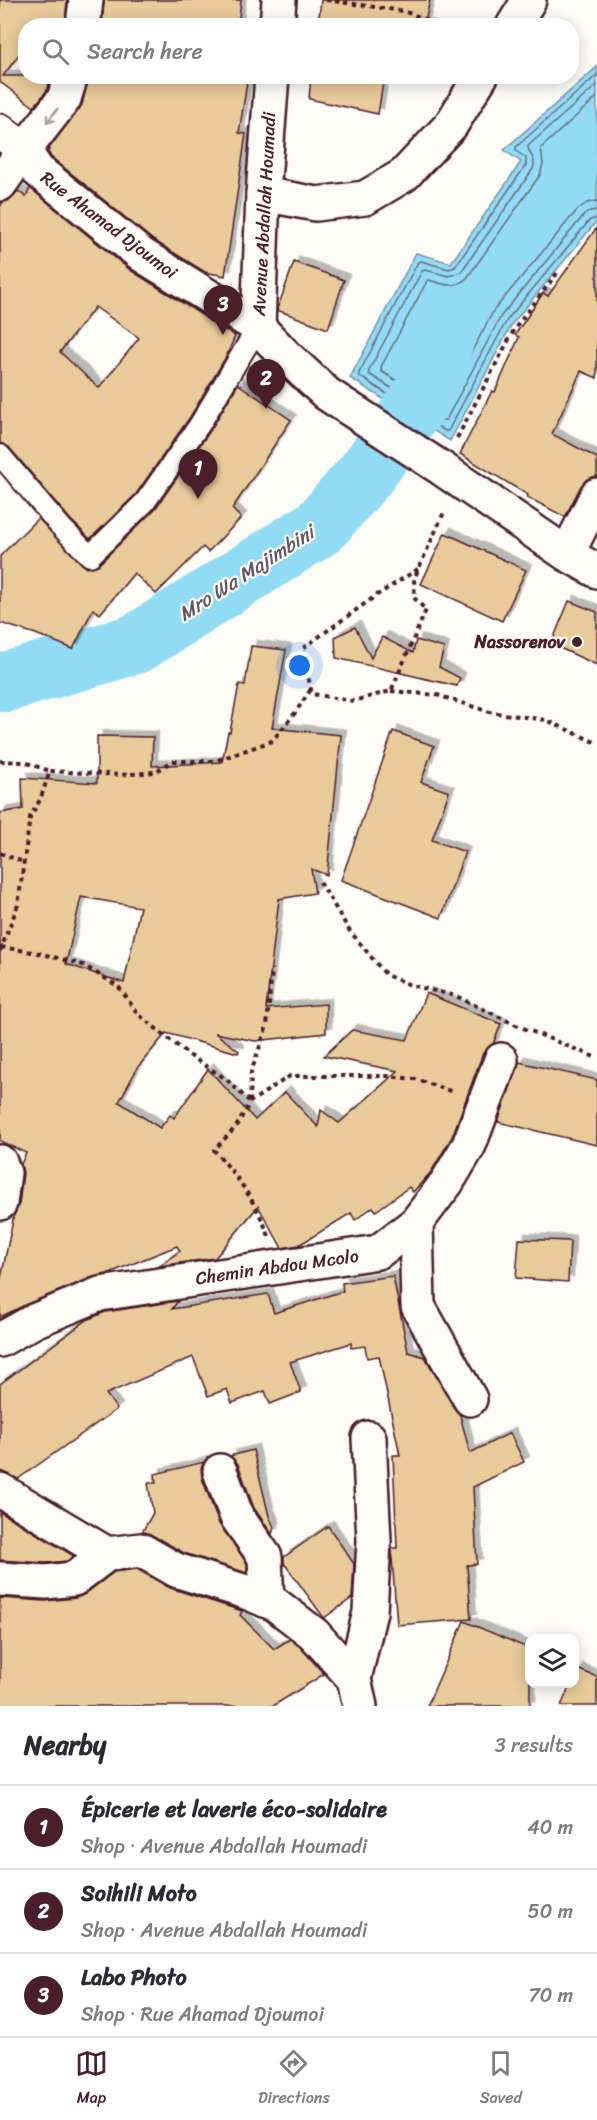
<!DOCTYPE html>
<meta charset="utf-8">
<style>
:root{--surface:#fff;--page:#f2f2f3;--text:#2b2b33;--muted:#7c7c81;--line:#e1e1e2;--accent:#4a1f2b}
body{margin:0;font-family:Sriracha,sans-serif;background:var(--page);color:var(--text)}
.controls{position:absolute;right:18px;bottom:18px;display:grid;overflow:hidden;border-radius:12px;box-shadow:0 3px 15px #0003}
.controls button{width:54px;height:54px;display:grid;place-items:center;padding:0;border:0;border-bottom:2px solid var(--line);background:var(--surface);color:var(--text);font:30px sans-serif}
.you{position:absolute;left:300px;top:666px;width:21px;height:21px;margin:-15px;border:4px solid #fff;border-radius:50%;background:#1a73e8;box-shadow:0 0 0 9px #1a73e833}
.badge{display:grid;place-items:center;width:39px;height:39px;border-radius:50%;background:var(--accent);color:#fff;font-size:20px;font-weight:700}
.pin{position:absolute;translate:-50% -50px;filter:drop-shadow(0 2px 3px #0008)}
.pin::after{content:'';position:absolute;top:32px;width:21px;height:18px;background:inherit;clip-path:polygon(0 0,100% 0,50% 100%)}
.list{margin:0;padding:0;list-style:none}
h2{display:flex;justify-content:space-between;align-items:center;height:78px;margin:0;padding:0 24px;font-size:26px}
h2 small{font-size:20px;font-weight:400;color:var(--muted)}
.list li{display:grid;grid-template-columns:39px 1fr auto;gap:18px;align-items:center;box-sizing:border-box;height:84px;padding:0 24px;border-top:2px solid var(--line)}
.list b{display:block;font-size:22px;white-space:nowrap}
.list p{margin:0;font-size:20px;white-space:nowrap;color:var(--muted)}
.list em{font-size:20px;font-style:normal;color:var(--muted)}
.icon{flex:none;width:33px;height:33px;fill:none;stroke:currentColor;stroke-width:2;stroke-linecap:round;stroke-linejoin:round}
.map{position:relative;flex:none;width:597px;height:1706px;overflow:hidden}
.search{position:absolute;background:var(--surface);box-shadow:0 3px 15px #0003;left:18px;right:18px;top:18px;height:66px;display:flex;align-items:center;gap:15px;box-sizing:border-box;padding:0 21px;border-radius:24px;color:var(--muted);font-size:22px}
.sheet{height:330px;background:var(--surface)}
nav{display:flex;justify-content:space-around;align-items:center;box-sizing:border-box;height:84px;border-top:2px solid var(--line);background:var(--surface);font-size:16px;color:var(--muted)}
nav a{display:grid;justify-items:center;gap:3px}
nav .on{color:var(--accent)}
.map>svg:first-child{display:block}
.water{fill:#92dbf4;stroke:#7590a4;stroke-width:1.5}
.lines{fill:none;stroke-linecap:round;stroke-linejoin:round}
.shore{stroke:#676a7b;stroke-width:1.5}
.river{stroke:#92dbf4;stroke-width:60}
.building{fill:#e8ca9b;stroke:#4a1f2b;stroke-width:1.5;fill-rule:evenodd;filter:url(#shadow)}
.lane-casing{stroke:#4a1f2b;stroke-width:24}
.street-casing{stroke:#4a1f2b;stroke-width:38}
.secondary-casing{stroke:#4a1f2b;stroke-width:38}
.path{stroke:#4a1f2b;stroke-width:4;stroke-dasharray:4.5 4.5;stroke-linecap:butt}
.lane{stroke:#fdfcf7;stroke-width:20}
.street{stroke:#fdfcf7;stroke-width:33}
.secondary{stroke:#fdfcf7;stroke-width:33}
.oneway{stroke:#ac999b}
.poi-dot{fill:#4a1f2b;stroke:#fdfcf7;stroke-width:2}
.labels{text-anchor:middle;stroke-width:4.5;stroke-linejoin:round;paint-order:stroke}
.street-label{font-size:18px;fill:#4a1f2b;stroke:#fdfcf7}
.poi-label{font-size:18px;font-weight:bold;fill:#4a1f2b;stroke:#fdfcf7;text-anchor:end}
.water-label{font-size:20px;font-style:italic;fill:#605767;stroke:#fdfcf7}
</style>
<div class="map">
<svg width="597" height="1706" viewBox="0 0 597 1706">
<defs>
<filter id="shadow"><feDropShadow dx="5.5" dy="-5.5" stdDeviation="0" flood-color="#0004"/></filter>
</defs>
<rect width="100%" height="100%" fill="#fdfcf7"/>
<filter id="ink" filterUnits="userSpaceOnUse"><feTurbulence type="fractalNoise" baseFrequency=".0167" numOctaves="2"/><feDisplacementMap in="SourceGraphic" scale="12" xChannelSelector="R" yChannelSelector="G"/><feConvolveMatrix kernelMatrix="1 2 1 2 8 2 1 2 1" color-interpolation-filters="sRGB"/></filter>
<g filter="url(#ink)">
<path class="water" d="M597,67V221L512,324L450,441L350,378L416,253L451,263L521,162L504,150Z"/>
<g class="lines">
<g class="shore">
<path d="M597,75L516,147V151L526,158V165L455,267L449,269L421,261L418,262L359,373V376L445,431H448L507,320L590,220L597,218"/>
<path d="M597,85L528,146C528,155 537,157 533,169L461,272L449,276L425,270L422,271L369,370V374L442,420H446L501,316L584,215L590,211L597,210"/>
<path d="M597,97L541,148L543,164L540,175L467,278C455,289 444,285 429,280L427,281L381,367V371L439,407H442L494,310L578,209L587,203L597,201"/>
</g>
<path class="river" d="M0,682H6L136,644L320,527L365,475L420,400L444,341"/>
</g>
<g class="building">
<path d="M0,0H67L65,26H26V45L3,76H51L47,90L34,107L0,82Z"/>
<path d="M104,0H241L238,26H102Z"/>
<path d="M321,0H430L424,26H318Z"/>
<path d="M89,76H248L239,133L246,134L225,276L205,272L153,240L51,157L48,152L50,147L82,105Z"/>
<path d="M311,76H384L378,114L309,99Z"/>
<path d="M30,188L130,270L235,336L226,357L190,417L136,494L90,539L70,519L9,447L0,443V207L3,202L8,201L18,191L26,197ZM95,307L139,338L99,388L60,352Z"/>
<path d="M597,227V378L581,371L552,434L597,458V476L587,479L581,486L565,517L527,497L528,495L460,454L492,391L495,392L519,337L515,335L543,293L548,296Z"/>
<path d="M294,262L344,280L328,329L277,310Z"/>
<path d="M238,384L291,420L232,509L241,518L208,552L203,547L156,594L134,573L100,614L93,609L73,649L36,634L0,623V556L38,518L82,564L87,568L98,565L155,509L210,431Z"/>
<path d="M445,533L526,570L502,621L421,584Z"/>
<path d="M569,601L597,612V665L551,644Z"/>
<path d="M355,627L371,658L382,637L413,653L416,640L444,648L439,667L460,678L457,686L336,658L335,637Z"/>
<path d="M251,646L286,650L272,728L341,735L327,875L311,869L315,893L279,899L266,1009L326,1004V1033L255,1041L215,1033L239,1051L238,1053L166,1033L138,1067L119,1102L160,1128L170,1115L174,1118L208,1069L255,1120L285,1092L318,1127L321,1110L339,1123L398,1071L324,1056L352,1030L407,1040L426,993L501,1024L493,1044L483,1053L452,1137L431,1172L413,1192L409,1187L376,1211L373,1207L355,1220L351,1213L299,1245L282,1248L258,1206L215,1258L159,1266L180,1251L177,1246L107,1274L93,1277L27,1304L0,1317V1283L14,1215L19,1205L23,1173L21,1164L26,1153L0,1141V813L23,809L22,778L97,783V736L153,737L152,766L222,762L228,732H230L239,684L245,685ZM81,897L140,907L124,983L66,964Z"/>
<path d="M393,731L434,746L421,782L449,792L432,840L465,852L441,918L341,880Z"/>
<path d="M519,1062L597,1080V1145L498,1122Z"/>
<path d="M519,1239L570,1241L568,1282L516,1278Z"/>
<path d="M393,1276L408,1352L425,1357L454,1408L460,1415L470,1453L510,1433L524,1462L473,1487L477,1564L467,1565L471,1619L397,1625L392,1558V1548H397L393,1455H400L379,1356L367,1358L365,1346L351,1348V1343L290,1362L301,1392L270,1404L265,1391L232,1403L227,1389L208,1396L193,1357L106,1394L117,1409L18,1479L0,1471V1384L87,1320L105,1312L178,1301L172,1309L268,1294L274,1313L343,1291L342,1283Z"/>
<path d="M253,1450L269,1516L274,1527L272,1534L254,1508L238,1464L230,1456Z"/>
<path d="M204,1462L201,1468L202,1478L219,1524L247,1563V1573L184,1553L150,1534L142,1532L153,1513L148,1483H156L155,1474Z"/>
<path d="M0,1512L74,1556L67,1561L46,1563L0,1560Z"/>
<path d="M328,1526L354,1564L352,1598L324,1618L284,1563V1557Z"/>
<path d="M137,1569L170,1588L242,1611L240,1615L274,1649L290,1639L301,1648L324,1674L273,1706H0V1598L45,1601L76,1598L85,1594L114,1572Z"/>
<path d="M464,1621L530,1649V1706H427Z"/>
<path d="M577,1669L597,1677V1706H561L571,1683H574Z"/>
</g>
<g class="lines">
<g class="lane-casing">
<path id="lane" d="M0,455L61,527L90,556L145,502L200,424L258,327"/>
</g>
<g class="street-casing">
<g id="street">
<path d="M513,26L529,0"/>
<path d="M0,184L24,150"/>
<path d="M263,194L316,204L365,198L404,175L451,125L481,76"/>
<path d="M567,554L597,495"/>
<path d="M0,1162L4,1173L0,1203"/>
<path d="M416,1223L418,1306L470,1399"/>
<path d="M0,1340L34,1321L100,1294L378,1252L416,1223L447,1182L469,1145L501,1060"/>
<path d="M220,1471L237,1517L265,1557L267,1601"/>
<path d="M0,1490L107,1554"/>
<path d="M0,1579L46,1582L74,1579L107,1554L141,1550L176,1570L246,1592L275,1604L314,1634L354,1679L360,1706"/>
<path d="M354,1679L370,1612L374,1541L369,1438"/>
</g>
</g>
<g class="secondary-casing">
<g id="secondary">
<path d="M83,26L86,0"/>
<path d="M277,26L279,0"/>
<path d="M272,76L263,194L258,327L284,354L327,394L441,468L567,554L597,571"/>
<path d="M0,131L24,150L37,170L142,255L258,327"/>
<path d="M24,150L64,99L71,76"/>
</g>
</g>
<g class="path">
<path d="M326,0L403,11L444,26"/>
<path d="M457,438L515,328L558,272"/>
<path d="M418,569L377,595L302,649L312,694L353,701L391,691L426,610L415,599L414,579L445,510"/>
<path d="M391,691L437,695L490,712L546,720L597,743"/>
<path d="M0,761L24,762L50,771"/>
<path d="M0,853L23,862"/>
<path d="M320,882L349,930L386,975L410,985L456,996L516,1025"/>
<path d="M1,947L39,953L83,965L118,986L138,1014L189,1055L226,1079L250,1102"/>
<path d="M0,951L18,905L30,817L40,800L50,771L120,775L155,772L173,761H215L272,741L295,713L311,689"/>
<path d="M515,1026L516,1025L597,1058"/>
<path d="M250,1102L251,1072L267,1026L272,969"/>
<path d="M269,1236C255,1201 238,1177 214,1150L236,1127L250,1102L290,1076H387L415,1079L453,1092"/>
</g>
<use href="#lane" class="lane"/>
<use href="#street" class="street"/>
<use href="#secondary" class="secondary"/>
</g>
<defs><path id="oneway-shaft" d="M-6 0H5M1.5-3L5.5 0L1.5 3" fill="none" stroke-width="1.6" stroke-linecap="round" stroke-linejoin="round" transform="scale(1.5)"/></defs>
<use class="oneway" href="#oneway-shaft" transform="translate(52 116) rotate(127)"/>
</g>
<circle class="poi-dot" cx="577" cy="642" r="6"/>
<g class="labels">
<g class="street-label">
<text transform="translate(264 214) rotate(-87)" y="6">Avenue Abdallah Houmadi</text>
<text transform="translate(109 225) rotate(37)" y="6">Rue Ahamad Djoumoi</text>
<text transform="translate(277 1267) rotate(-8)" y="6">Chemin Abdou Mcolo</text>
</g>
<g class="poi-label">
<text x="565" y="648">Nassorenov</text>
</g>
<g class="water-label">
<text transform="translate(246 573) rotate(-33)" y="7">Mro Wa Majimbini</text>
</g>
</g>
</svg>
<div class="controls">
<button><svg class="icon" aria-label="layers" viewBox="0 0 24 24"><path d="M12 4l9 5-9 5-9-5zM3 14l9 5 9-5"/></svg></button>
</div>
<div class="you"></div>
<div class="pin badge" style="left:198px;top:499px">1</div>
<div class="pin badge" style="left:266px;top:409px">2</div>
<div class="pin badge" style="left:223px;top:335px">3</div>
<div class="search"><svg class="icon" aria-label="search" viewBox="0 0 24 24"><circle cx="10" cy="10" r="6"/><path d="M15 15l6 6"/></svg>Search here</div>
</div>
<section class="sheet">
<h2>Nearby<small>3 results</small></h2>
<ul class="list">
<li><span class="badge">1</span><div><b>Épicerie et laverie éco-solidaire</b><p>Shop · Avenue Abdallah Houmadi</p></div><em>40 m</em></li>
<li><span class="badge">2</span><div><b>Soihili Moto</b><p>Shop · Avenue Abdallah Houmadi</p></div><em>50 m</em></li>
<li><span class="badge">3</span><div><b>Labo Photo</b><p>Shop · Rue Ahamad Djoumoi</p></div><em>70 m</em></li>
</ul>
</section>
<nav>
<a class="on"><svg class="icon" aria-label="map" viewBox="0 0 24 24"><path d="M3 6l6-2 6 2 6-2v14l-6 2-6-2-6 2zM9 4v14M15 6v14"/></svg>Map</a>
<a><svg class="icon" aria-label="directions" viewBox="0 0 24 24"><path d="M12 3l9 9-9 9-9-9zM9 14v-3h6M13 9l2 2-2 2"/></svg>Directions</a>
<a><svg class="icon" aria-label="saved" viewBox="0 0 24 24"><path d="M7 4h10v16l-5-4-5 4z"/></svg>Saved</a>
</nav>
